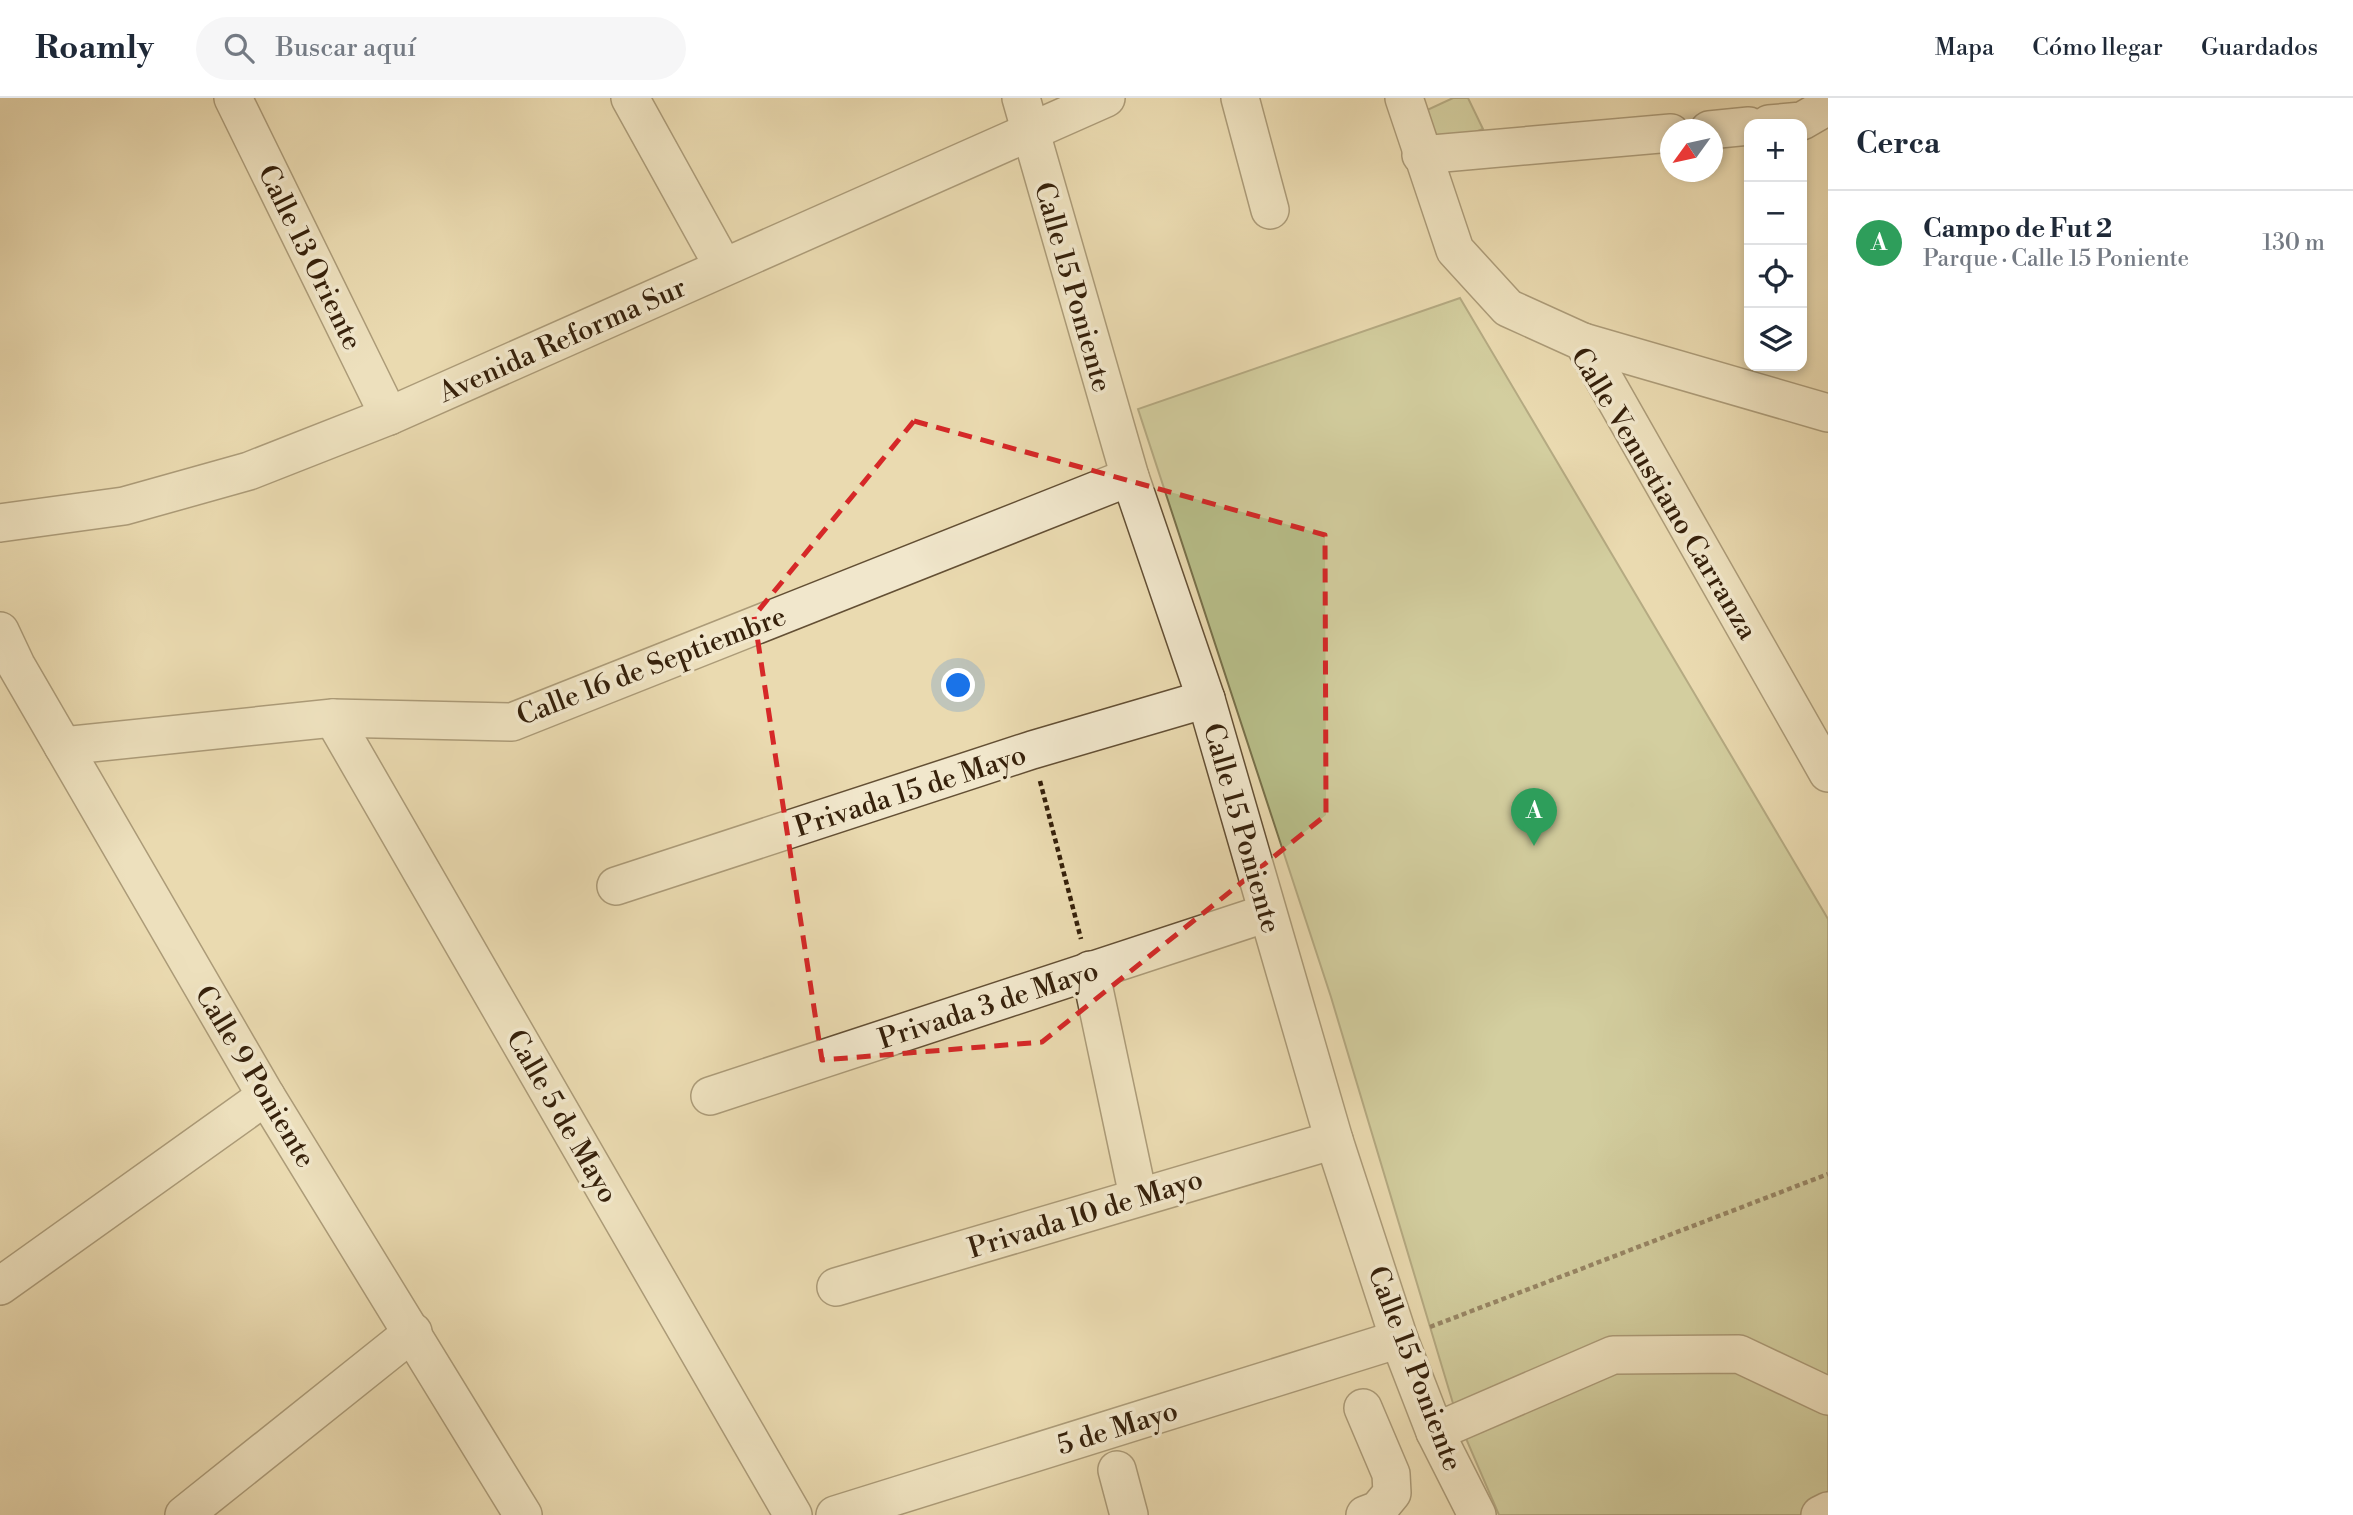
<!DOCTYPE html>
<html lang="es">
<meta charset="utf-8">
<style>
:root{--surface:#fff;--page:#f6f6f7;--text:#1f2937;--muted:#747a83;--line:#e0e1e3;--accent:#2563eb}
body{margin:0;font-family:"Libre Bodoni",serif;background:var(--page);color:var(--text)}
.controls{position:absolute;right:21px;top:21px;display:grid;overflow:hidden;border-radius:14px;box-shadow:0 4px 10px #0003}
.controls button{width:63px;height:63px;display:grid;place-items:center;padding:0;border:0;border-bottom:2px solid var(--line);background:var(--surface);color:var(--text);font:35px sans-serif}
.compass{position:absolute;left:1660px;top:21px;width:63px;height:63px;border-radius:50%;background:var(--surface);box-shadow:0 4px 10px #0003;rotate:237deg}
.you{position:absolute;left:959px;top:588px;width:24px;height:24px;margin:-18px;border:5px solid #fff;border-radius:50%;background:#1a73e8;box-shadow:0 0 0 10px #1a73e833}
.badge{display:grid;place-items:center;width:46px;height:46px;border-radius:50%;background:var(--accent);color:#fff;font-size:23px;font-weight:700}
.pin{position:absolute;translate:-50% -58px;filter:drop-shadow(0 2px 4px #0008)}
.pin::after{content:'';position:absolute;top:37px;width:24px;height:21px;background:inherit;clip-path:polygon(0 0,100% 0,50% 100%)}
.list{margin:0;padding:0;list-style:none}
h2{display:flex;justify-content:space-between;align-items:center;height:91px;margin:0;padding:0 28px;font-size:30px}
h2 small{font-size:23px;font-weight:400;color:var(--muted)}
.list li{display:grid;grid-template-columns:46px 1fr auto;gap:21px;align-items:center;box-sizing:border-box;height:105px;padding:0 28px;border-top:2px solid var(--line)}
.list b{display:block;font-size:26px;white-space:nowrap}
.list p{margin:0;font-size:23px;white-space:nowrap;color:var(--muted)}
.list em{font-size:23px;font-style:normal;color:var(--muted)}
.icon{flex:none;width:38px;height:38px;fill:none;stroke:currentColor;stroke-width:2;stroke-linecap:round;stroke-linejoin:round}
.map{position:relative;flex:none;width:1828px;height:1417px;overflow:hidden}
header{display:flex;align-items:center;gap:42px;box-sizing:border-box;height:98px;padding:0 35px;background:var(--surface);border-bottom:2px solid var(--line)}
header strong{font-size:33px}
nav{display:flex;gap:38px;margin-inline-start:auto;font-size:24px}
.search{width:490px;height:63px;background:var(--page);display:flex;align-items:center;gap:18px;box-sizing:border-box;padding:0 24px;border-radius:38px;color:var(--muted);font-size:26px}
main{display:flex}
aside{flex:1;background:var(--surface)}
.map>svg:first-child{display:block}
.green{fill:#b8bf8a;stroke:#77704a;stroke-width:2}
.lines{fill:none;stroke-linecap:round;stroke-linejoin:round}
.street-casing{stroke:#634f34;stroke-width:40}
.path{stroke:#36210b;stroke-width:4.5;stroke-dasharray:5 3.5;stroke-linecap:butt}
.street{stroke:#f1e7cc;stroke-width:37}
.marked{fill:none;stroke:#d62828;stroke-width:5;stroke-dasharray:14 9;stroke-linejoin:round}
.labels{text-anchor:middle;stroke-width:7;stroke-linejoin:round;paint-order:stroke}
.street-label{font-size:28px;fill:#36210b;stroke:#f1e7cc}
</style>
<header>
<strong>Roamly</strong>
<div class="search"><svg class="icon" aria-label="search" viewBox="0 0 24 24"><circle cx="10" cy="10" r="6"/><path d="M15 15l6 6"/></svg>Buscar aquí</div>
<nav><a>Mapa</a><a>Cómo llegar</a><a>Guardados</a></nav>
</header>
<main>
<div class="map">
<svg width="1828" height="1417" viewBox="0 0 1828 1417">
<rect width="100%" height="100%" fill="#eadab0"/>
<filter id="stains"><feTurbulence type="fractalNoise" baseFrequency=".00286" numOctaves="4"/><feColorMatrix values="0 0 0 0 .2 0 0 0 0 .09 0 0 0 0 .02 0 0 0 .5 -.17"/></filter>
<radialGradient id="worn" r=".72"><stop offset=".6" stop-color="#630" stop-opacity="0"/><stop offset="1" stop-color="#630" stop-opacity=".3"/></radialGradient>
<g class="green">
<path d="M1453,0H1468L1483,31L1441,47L1425,13Z"/>
<path d="M1460,200L1828,821V1417H1499L1458,1322L1331,899L1138,311Z"/>
</g>
<g class="lines">
<g class="street-casing">
<g id="street">
<path d="M233,0L389,318"/>
<path d="M630,0L723,168"/>
<path d="M1021,0L1130,379L1206,601L1334,1042L1399,1241L1435,1334L1477,1417"/>
<path d="M1240,0L1270,112"/>
<path d="M1404,0L1455,152L1508,210L1583,244L1828,675"/>
<path d="M1769,26L1802,23L1828,8"/>
<path d="M1709,32L1749,28"/>
<path d="M1421,57L1671,35"/>
<path d="M1583,244L1828,315"/>
<path d="M0,425L124,408L249,373L389,318L1106,0"/>
<path d="M0,533L16,567L266,998L523,1417"/>
<path d="M333,620L793,1417"/>
<path d="M63,648L333,620L512,624L1130,379"/>
<path d="M616,788L1032,652L1206,601"/>
<path d="M1090,872L1138,1098"/>
<path d="M710,998L1267,815"/>
<path d="M0,1188L266,998"/>
<path d="M836,1189L1334,1042"/>
<path d="M1363,1310L1391,1376L1392,1395L1378,1412L1365,1417"/>
<path d="M1435,1334L1613,1257L1739,1256L1828,1298"/>
<path d="M1117,1372L1129,1417"/>
<path d="M184,1417L413,1234"/>
<path d="M835,1417L1399,1241"/>
<path d="M1820,1417L1828,1413"/>
</g>
</g>
<g class="path">
<path d="M1040,683L1081,841"/>
<path d="M1430,1229L1828,1076"/>
</g>
<use href="#street" class="street"/>
</g>
<path d="M0 0H1828V1417H0ZM914,323L1325,437L1326,717L1042,944L822,962L754,518Z" fill="#eadab0" fill-opacity=".55" fill-rule="evenodd"/>
<path class="marked" d="M914,323L1325,437L1326,717L1042,944L822,962L754,518Z"/>
<g class="labels">
<g class="street-label">
<text transform="translate(311 159) rotate(64)" y="10">Calle 13 Oriente</text>
<text transform="translate(1074 189) rotate(74)" y="10">Calle 15 Poniente</text>
<text transform="translate(562 241) rotate(-24)" y="10">Avenida Reforma Sur</text>
<text transform="translate(1665 395) rotate(59)" y="10">Calle Venustiano Carranza</text>
<text transform="translate(651 567) rotate(-21)" y="10">Calle 16 de Septiembre</text>
<text transform="translate(910 692) rotate(-18)" y="10">Privada 15 de Mayo</text>
<text transform="translate(1243 730) rotate(74)" y="10">Calle 15 Poniente</text>
<text transform="translate(988 906) rotate(-18)" y="10">Privada 3 de Mayo</text>
<text transform="translate(256 978) rotate(59)" y="10">Calle 9 Poniente</text>
<text transform="translate(563 1018) rotate(60)" y="10">Calle 5 de Mayo</text>
<text transform="translate(1085 1115) rotate(-17)" y="10">Privada 10 de Mayo</text>
<text transform="translate(1416 1270) rotate(69)" y="10">Calle 15 Poniente</text>
<text transform="translate(1117 1329) rotate(-17)" y="10">5 de Mayo</text>
</g>
</g>
<rect width="100%" height="100%" filter="url(#stains)"/>
<rect width="100%" height="100%" fill="url(#worn)"/>
</svg>
<div class="controls">
<button>+</button>
<button>−</button>
<button><svg class="icon" aria-label="locate" viewBox="0 0 24 24"><circle cx="12" cy="12" r="6"/><path d="M12 2v4M12 18v4M2 12h4M18 12h4"/></svg></button>
<button><svg class="icon" aria-label="layers" viewBox="0 0 24 24"><path d="M12 4l9 5-9 5-9-5zM3 14l9 5 9-5"/></svg></button>
</div>
<svg class="compass" viewBox="-18 -18 36 36"><path d="M0-13l5 13h-10z" fill="#e53935"/><path d="M0 13l5-13h-10z" fill="#747a83"/></svg>
<div class="you"></div>
<div class="pin badge" style="left:1534px;top:748px;background:#2e9e5b">A</div>
</div>
<aside>
<h2>Cerca<small></small></h2>
<ul class="list">
<li><span class="badge" style="background:#2e9e5b">A</span><div><b>Campo de Fut 2</b><p>Parque · Calle 15 Poniente</p></div><em>130 m</em></li>
</ul>
</aside>
</main>
